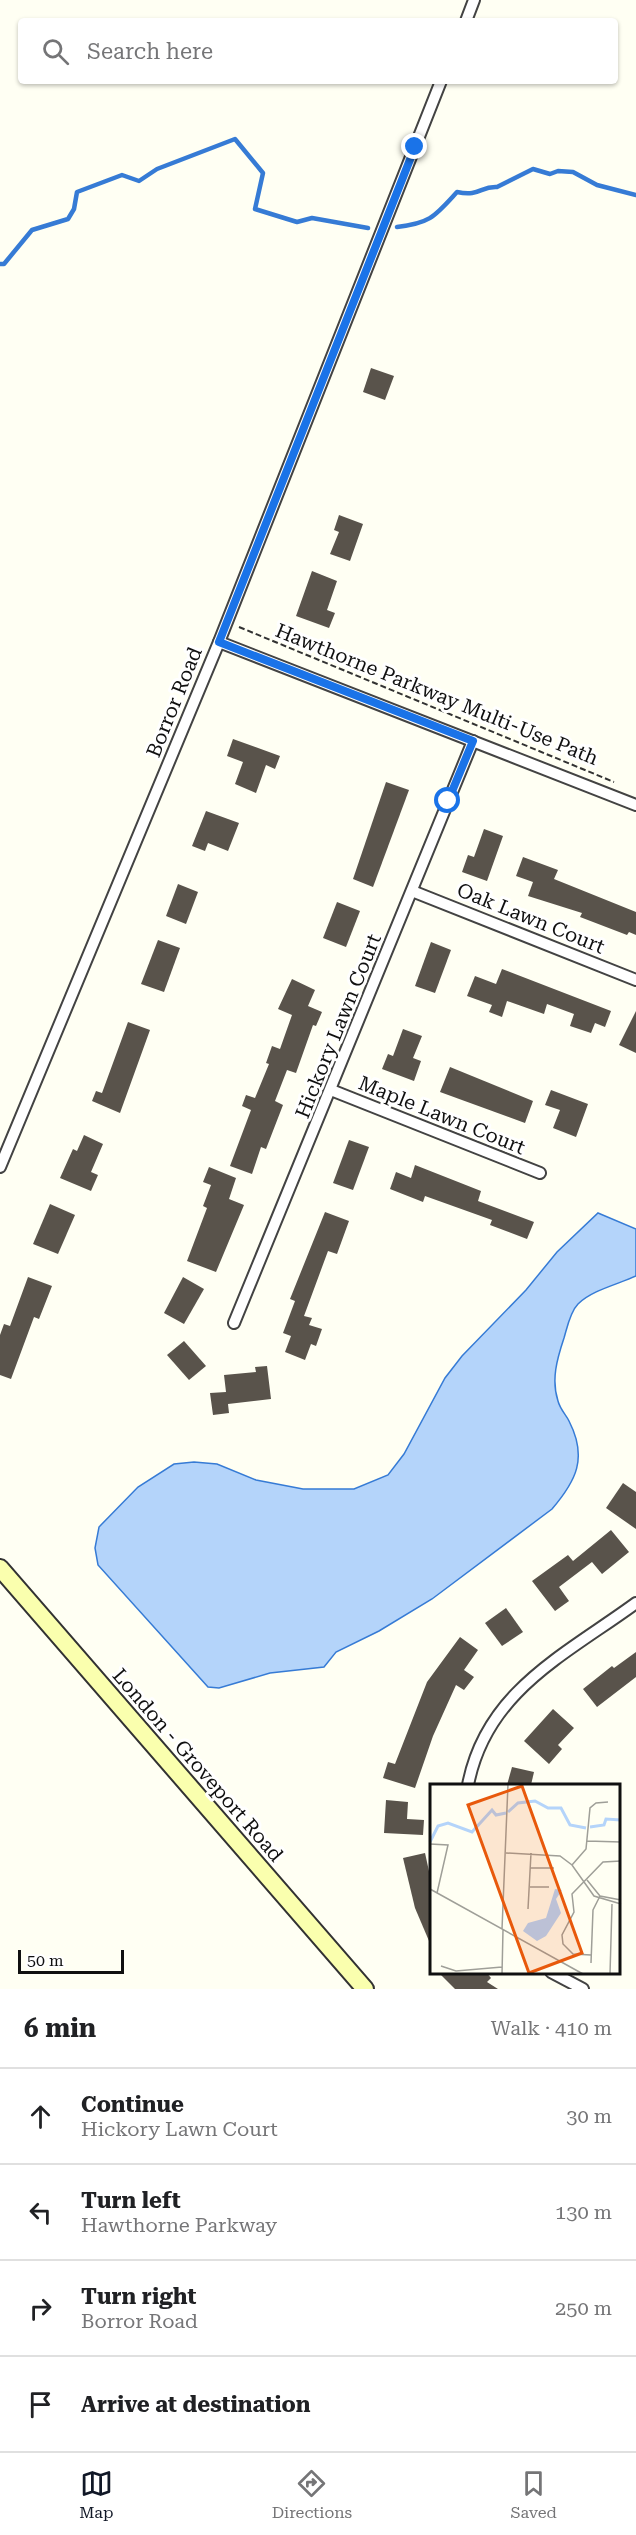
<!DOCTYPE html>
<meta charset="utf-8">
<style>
:root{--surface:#fff;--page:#f2f2f2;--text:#202124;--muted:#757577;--line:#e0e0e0;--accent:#111827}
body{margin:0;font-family:"Roboto Serif",serif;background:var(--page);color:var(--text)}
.scale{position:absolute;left:18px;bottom:15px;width:106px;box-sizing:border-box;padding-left:6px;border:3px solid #101010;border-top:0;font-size:16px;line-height:21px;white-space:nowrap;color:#101010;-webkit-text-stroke:4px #fff;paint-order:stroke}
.stop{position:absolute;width:18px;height:18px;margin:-14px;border:4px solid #1a73e8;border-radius:50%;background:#fff}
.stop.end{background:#1a73e8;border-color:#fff;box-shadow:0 2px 6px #0008}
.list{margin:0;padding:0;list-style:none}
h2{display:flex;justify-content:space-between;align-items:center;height:78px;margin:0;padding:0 24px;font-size:26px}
h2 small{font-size:20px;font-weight:400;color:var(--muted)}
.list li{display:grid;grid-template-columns:39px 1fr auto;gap:18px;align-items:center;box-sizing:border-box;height:96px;padding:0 24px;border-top:2px solid var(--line)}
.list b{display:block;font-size:22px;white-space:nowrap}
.list p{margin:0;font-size:20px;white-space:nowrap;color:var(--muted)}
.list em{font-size:20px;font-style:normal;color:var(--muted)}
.icon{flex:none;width:33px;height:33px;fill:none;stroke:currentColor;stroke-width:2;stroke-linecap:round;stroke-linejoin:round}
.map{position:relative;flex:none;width:636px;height:1989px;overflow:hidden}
.search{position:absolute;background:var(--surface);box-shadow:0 2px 4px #0004;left:18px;right:18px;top:18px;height:66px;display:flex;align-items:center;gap:15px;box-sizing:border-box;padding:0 21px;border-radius:6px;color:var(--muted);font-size:22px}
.sheet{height:462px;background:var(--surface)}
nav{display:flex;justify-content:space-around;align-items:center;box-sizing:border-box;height:84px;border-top:2px solid var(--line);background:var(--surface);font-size:16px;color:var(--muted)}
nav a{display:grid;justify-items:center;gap:3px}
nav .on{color:var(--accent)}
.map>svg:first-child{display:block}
.water{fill:#b4d4fa;stroke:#367bd5;stroke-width:1.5}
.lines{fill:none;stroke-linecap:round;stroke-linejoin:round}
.stream{stroke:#367bd5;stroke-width:4.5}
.building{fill:#59534b}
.street-casing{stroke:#434343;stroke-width:14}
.secondary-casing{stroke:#323232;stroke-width:20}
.path{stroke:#323232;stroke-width:2;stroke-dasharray:6 3;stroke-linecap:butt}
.street{stroke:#fff;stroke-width:10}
.secondary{stroke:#faffae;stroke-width:16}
.route{stroke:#1a73e8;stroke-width:8}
.labels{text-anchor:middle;stroke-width:6;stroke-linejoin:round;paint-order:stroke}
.street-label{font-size:20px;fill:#101010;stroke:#fff}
.inset-river{fill:none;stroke:#b4d4fa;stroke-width:3}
.inset-road{fill:none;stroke:#9f9f98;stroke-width:1.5}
.view{fill:#e8590c;fill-opacity:0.15;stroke:#e8590c;stroke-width:3}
.inset-edge{fill:none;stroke:#101010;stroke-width:3}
</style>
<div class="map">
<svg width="636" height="1989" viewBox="0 0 636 1989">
<rect width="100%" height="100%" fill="#fffff3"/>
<path class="water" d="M598,1213L636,1229V1276C619,1284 592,1290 578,1304C570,1312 567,1328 564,1338C557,1359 551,1380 558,1401C560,1409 566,1415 569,1421C588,1458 576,1481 552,1509L432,1599L379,1631L336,1652L324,1667L270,1673L219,1688L208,1687L98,1565L95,1548L99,1527L138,1487L174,1464L194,1462L217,1464L256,1480L303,1489H354L388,1475L404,1454L445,1378L462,1356L526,1290L557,1252Z"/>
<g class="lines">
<g class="stream">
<path d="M397,227C431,223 435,216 457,192C480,197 480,186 497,187L533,169L550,174L558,171L573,172L597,185L636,195"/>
<path d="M0,264H4L32,230L68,219L74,209L77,192L122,175L139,181L157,169L235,139L263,173L255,209L297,222L312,218L368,228"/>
</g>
</g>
<g class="building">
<path d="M371,368L394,376L385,400L363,392Z"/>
<path d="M339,515L363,524L350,561L330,554L339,532L334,530Z"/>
<path d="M312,571L337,581L327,610L335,613L329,628L296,616Z"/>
<path d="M233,739L280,756L275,769L266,765L256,793L235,784L243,762L227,756Z"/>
<path d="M386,782L409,790L373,887L353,879Z"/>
<path d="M206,811L239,823L228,851L208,843L205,851L192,846Z"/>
<path d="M484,829L503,836L487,881L462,872L468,855L474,857Z"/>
<path d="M523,857L558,870L554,879L636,912V935L629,932L627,935L580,917L582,913L528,896L533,882L516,876Z"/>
<path d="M178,884L198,892L186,924L166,916Z"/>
<path d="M337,902L360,911L346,947L323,938Z"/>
<path d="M158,940L180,948L164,992L141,984Z"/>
<path d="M431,942L451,950L435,993L415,986Z"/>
<path d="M502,969L611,1011L605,1027L595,1023L591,1033L570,1026L574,1014L547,1004L544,1014L507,1001L502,1017L489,1012L492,1005L467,996L475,976L496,984Z"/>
<path d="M292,979L315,990L308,1006L322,1012L316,1026L313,1025L296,1073L287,1070L275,1101L283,1105L266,1149L261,1147L252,1174L230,1166L251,1110L242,1106L246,1095L255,1098L269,1064L266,1063L272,1046L280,1049L292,1015L278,1009Z"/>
<path d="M636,1011V1053L619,1045Z"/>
<path d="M128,1022L150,1030L120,1113L92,1101L96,1091L102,1093Z"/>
<path d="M403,1029L422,1036L413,1058L421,1061L414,1081L382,1069L388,1054L393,1056Z"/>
<path d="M450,1067L533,1101L525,1123L440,1092Z"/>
<path d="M551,1090L588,1104L576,1137L553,1128L560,1110L545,1105Z"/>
<path d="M84,1135L103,1144L91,1172L98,1175L91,1191L60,1178L73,1149L77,1151Z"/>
<path d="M349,1140L369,1147L353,1190L333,1183Z"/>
<path d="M415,1165L481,1191L478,1201L534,1222L527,1239L490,1225L492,1220L425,1196L423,1202L390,1189L396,1172L411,1178Z"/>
<path d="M209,1167L236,1178L229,1199L244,1205L216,1272L187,1261L207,1208L203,1206L211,1185L203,1182Z"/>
<path d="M50,1204L75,1215L58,1254L33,1244Z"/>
<path d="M325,1212L349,1221L337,1254L328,1251L304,1316L312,1318L309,1325L322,1329L316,1346L311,1344L305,1360L285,1352L291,1336L283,1333L295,1301L290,1299Z"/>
<path d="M28,1277L52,1286L39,1319L34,1317L11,1379L0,1375V1335L4,1324L10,1326Z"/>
<path d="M183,1277L204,1289L184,1324L164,1313Z"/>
<path d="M184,1341L206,1366L189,1380L167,1355Z"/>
<path d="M267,1366L271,1399L228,1404L229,1413L213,1415L210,1393L226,1392L224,1375L256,1372L255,1367Z"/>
<path d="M623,1483L636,1492V1529L606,1508Z"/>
<path d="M611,1530L629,1552L602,1574L592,1562L559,1587L569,1601L555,1611L532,1581L568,1555L573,1561Z"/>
<path d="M506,1608L523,1632L502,1646L485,1623Z"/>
<path d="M460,1637L478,1650L464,1670L474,1677L464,1690L456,1685L433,1736L415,1788L383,1778L388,1762L395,1764L427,1682Z"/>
<path d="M636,1652V1677L597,1707L583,1689L612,1666L614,1668Z"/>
<path d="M553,1709L574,1728L558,1745L562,1749L549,1764L524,1741Z"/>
<path d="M512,1767L534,1772L531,1785H507Z"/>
<path d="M386,1800L408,1802L407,1819L424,1820L423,1835L384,1833Z"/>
<path d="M425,1853L432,1885V1948L415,1908L403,1858Z"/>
<path d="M438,1972H486L491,1978L487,1982L498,1989H455Z"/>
</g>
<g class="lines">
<g class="street-casing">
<g id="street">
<path d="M466,21L474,0"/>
<path d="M219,642L636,805"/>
<path d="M412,891L636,980"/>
<path d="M331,1090L540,1173"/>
<path d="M0,1167L219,642L441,81"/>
<path d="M234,1323L473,741"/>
<path d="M468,1785C486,1691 565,1655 636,1603"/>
<path d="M551,1972L583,1989"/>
</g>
</g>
<g class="secondary-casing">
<path id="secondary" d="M0,1568L365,1989"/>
</g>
<path class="path" d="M239,627L614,782"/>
<use href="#street" class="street"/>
<use href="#secondary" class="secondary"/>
</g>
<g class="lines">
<path class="route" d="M415,147L219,642L473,741L448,801"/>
</g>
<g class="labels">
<g class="street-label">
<text transform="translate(437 694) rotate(22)" y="7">Hawthorne Parkway Multi-Use Path</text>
<text transform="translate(174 702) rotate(-68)" y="7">Borror Road</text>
<text transform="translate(531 918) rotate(22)" y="7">Oak Lawn Court</text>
<text transform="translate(338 1026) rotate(-68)" y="7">Hickory Lawn Court</text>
<text transform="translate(442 1115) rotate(22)" y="7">Maple Lawn Court</text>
<text transform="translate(198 1765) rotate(49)" y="7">London - Groveport Road</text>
</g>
</g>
<g transform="translate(430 1784)">
<rect width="190" height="190" fill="#fffff3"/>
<path d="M125,105L132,106L126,115L131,129L116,152L107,157L93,147L98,139L116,134Z" fill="#b4d4fa"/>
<path class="inset-river" d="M78,28L88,19L105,17L118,24H131L140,41L156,44M160,43L174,41L176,35L191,36M0,58L8,42L18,39L42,48L62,26L66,31L76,29"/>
<path class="inset-road" d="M157,57L191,58M0,60L18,61L7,109M76,69L130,72L142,81L164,112L191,120M142,81L156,65L160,24L166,19L178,18M100,84H124M157,96L170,112L191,116M100,103H119M0,105L153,190M98,125L101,69M72,145L78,0M161,171L143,170L133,160L132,151L144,128L142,110L173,78L191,77M161,179L163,126L170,112M11,182L26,187L72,183M72,190L73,146M180,190L182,120"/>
<path class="view" d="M92,2L152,169L99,189L38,21Z"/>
<rect width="190" height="190" class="inset-edge"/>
</g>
</svg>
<div class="scale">50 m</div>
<div class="stop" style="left:448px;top:801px"></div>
<div class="stop end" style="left:415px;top:147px"></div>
<div class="search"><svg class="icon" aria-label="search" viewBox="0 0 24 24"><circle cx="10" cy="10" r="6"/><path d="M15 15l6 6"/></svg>Search here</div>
</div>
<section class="sheet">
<h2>6 min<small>Walk · 410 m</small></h2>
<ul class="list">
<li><svg class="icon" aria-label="ahead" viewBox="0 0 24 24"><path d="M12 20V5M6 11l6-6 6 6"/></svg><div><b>Continue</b><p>Hickory Lawn Court</p></div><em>30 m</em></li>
<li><svg class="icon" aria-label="left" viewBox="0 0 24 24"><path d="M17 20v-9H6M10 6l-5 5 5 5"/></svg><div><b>Turn left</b><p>Hawthorne Parkway</p></div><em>130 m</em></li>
<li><svg class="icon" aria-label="right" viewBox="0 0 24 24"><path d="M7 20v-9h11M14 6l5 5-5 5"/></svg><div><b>Turn right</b><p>Borror Road</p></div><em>250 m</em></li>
<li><svg class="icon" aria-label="arrive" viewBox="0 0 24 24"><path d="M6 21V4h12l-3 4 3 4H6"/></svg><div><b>Arrive at destination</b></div></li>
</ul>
</section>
<nav>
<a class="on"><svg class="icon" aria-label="map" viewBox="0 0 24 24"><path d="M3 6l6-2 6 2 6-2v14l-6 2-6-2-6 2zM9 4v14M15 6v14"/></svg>Map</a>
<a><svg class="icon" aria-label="directions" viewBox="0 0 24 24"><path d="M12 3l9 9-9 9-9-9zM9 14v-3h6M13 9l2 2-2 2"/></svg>Directions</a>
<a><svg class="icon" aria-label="saved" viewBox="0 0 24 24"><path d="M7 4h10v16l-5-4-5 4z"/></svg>Saved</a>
</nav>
